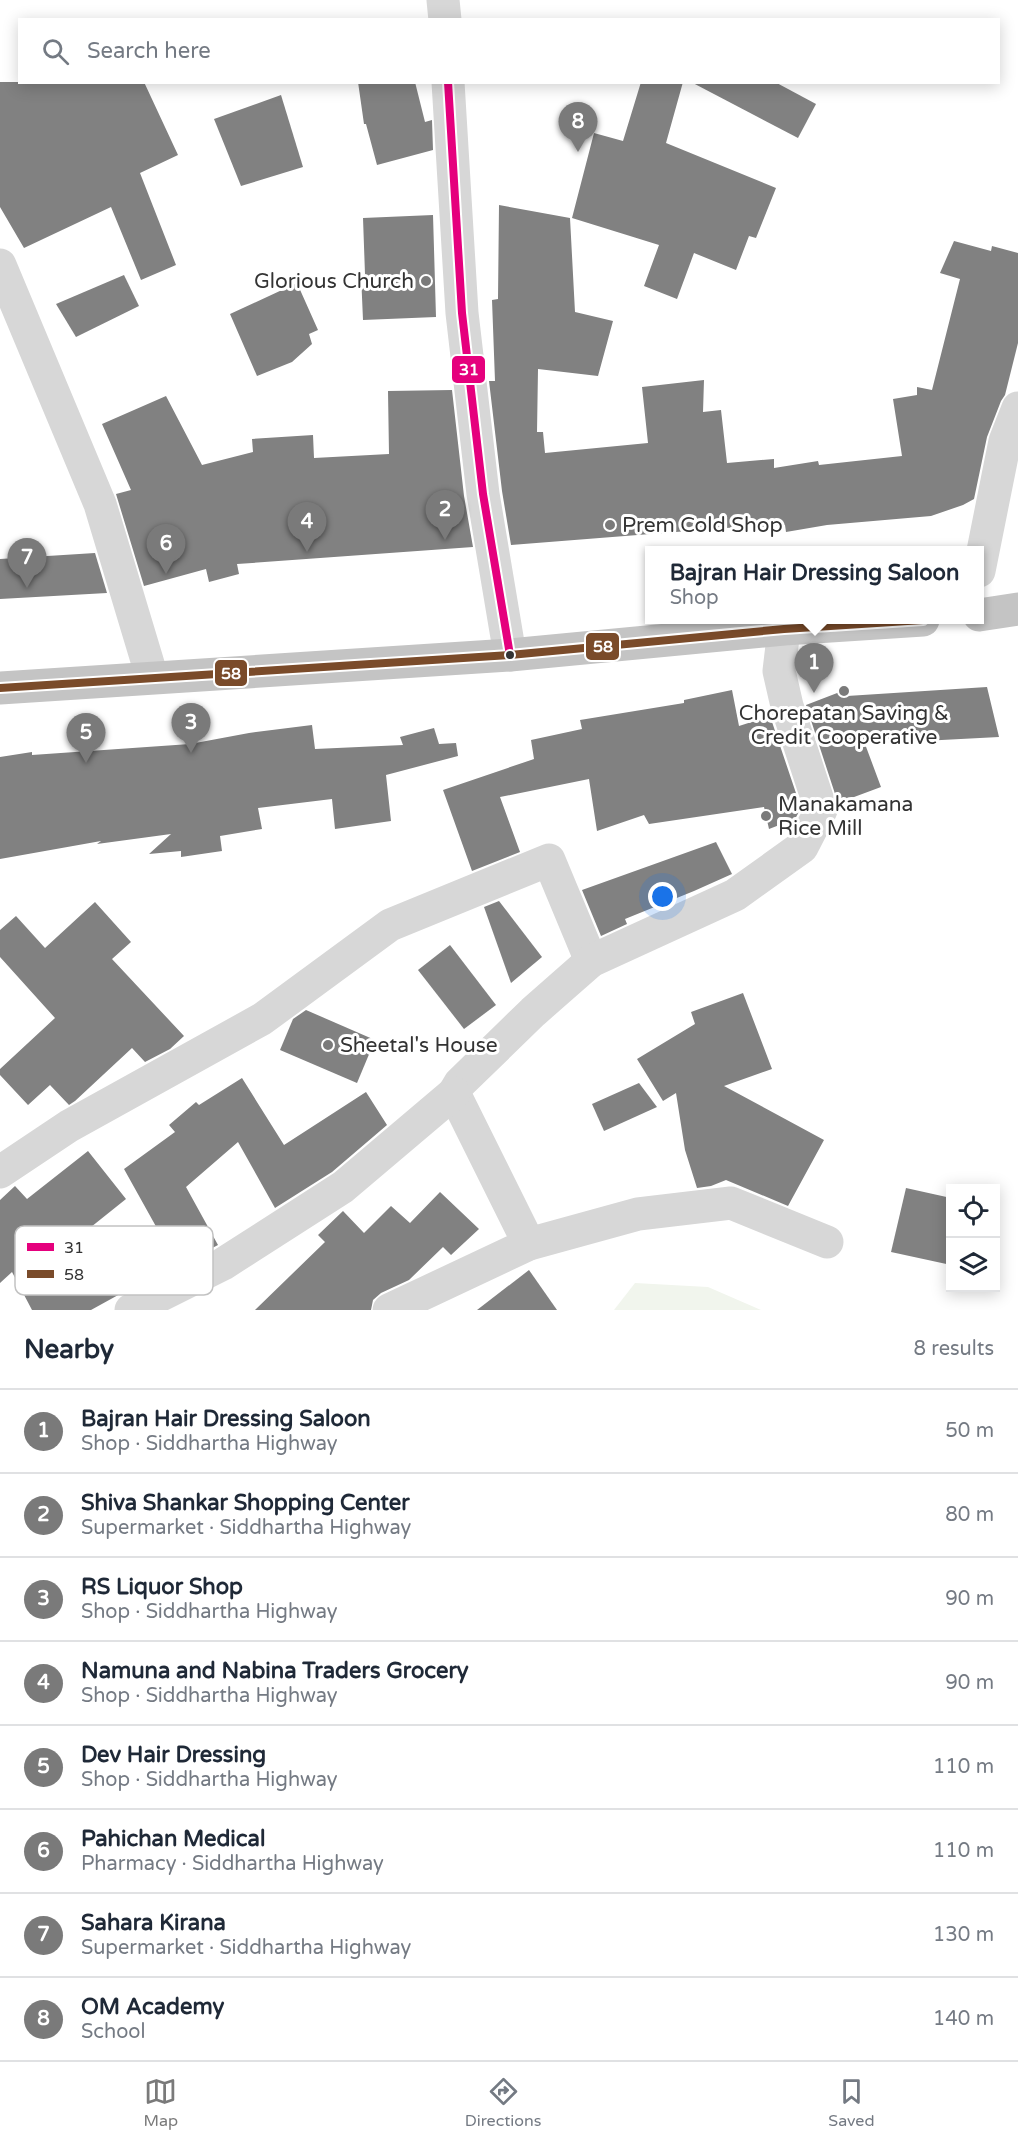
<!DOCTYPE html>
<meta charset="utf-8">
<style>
:root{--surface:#fff;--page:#f2f2f3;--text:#1f2937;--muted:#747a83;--line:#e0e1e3;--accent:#7a7a7a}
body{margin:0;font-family:"Varela Round",sans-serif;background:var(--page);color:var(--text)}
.controls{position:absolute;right:18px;bottom:18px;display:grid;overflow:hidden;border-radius:0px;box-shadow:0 3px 15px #0003}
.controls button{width:54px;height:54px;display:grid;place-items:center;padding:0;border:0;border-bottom:2px solid var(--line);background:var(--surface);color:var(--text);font:30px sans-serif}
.you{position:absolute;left:663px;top:897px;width:21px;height:21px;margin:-15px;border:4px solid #fff;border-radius:50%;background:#1a73e8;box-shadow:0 0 0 9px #1a73e833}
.badge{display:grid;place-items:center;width:39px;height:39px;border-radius:50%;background:var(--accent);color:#fff;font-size:20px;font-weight:700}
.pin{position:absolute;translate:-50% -50px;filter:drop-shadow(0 2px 3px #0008)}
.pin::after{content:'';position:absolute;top:32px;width:21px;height:18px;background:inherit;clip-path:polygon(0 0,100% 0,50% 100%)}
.popup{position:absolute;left:645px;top:546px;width:339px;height:78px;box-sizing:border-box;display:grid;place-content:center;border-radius:0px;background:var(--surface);filter:drop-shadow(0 2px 4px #0005);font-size:20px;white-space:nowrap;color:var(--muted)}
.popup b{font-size:22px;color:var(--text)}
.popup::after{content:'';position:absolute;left:50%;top:100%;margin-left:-12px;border:12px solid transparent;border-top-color:var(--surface)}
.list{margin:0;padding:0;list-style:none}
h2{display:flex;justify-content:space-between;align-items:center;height:78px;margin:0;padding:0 24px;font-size:26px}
h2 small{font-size:20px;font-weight:400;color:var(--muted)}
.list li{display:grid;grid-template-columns:39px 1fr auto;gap:18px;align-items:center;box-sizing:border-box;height:84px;padding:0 24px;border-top:2px solid var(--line)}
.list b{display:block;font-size:22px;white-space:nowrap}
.list p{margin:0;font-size:20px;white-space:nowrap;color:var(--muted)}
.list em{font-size:20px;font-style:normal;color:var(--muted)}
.icon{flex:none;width:33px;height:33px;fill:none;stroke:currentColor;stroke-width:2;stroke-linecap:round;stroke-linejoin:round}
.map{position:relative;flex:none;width:1018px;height:1310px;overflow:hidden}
.search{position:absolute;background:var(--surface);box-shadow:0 3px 15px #0003;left:18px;right:18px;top:18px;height:66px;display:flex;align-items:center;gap:15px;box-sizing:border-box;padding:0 21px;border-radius:0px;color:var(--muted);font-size:22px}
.sheet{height:750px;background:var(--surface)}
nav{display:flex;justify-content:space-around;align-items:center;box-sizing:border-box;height:84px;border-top:2px solid var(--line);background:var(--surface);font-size:16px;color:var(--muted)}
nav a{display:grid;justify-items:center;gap:3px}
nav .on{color:var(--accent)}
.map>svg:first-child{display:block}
.green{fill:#f1f5ed}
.building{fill:#818181}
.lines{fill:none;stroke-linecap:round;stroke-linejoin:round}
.street{stroke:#d7d7d7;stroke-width:33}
.highway{stroke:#c4c4c4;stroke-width:33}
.bus-1-casing{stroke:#fff;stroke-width:12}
.bus-2-casing{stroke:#fff;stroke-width:12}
.bus-1{stroke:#e5007d;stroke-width:8}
.bus-2{stroke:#7a4b2a;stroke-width:8}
.poi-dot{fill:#7a7a7a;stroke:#fff;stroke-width:2}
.bus-dot{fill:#333;stroke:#fff;stroke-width:2}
.labels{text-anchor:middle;stroke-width:6;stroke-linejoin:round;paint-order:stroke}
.poi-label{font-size:21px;fill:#333;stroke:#fff;text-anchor:start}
.key{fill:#fff;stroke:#c2c2c2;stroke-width:1.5}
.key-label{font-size:16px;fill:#333}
.line-badge{stroke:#fff;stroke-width:2}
.badge-label{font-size:16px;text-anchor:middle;font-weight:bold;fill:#fff}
</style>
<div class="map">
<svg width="1018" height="1310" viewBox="0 0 1018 1310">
<rect width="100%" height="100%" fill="#fff"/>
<path class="green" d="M635,1283L708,1287L761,1310H614Z"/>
<g class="building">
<path d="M0,82H144L178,155L140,173L176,265L141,280L111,207L24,248L0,207Z"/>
<path d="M358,82H415L425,122L432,120L433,150L377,165L366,124H364Z"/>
<path d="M641,82H683L666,143L776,188L756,238L749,236L736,270L694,253L677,299L644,286L659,245L572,218L594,133L623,141Z"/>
<path d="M691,82H775L816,104L798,138Z"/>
<path d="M281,95L303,167L241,186L214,119Z"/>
<path d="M499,205L570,218L575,312L613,321L598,376L538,369L537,432H543L545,453L648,443L642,387L704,380L703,412L721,410L727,463L774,459V468L818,461L819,465L902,456L893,399L917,395V387L932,390L960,279L940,273L954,241L991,251L992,246L1018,253V343L1005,395L1001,401L987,437L974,499L963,505L931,516L827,525L786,532L785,525L739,529V527L511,545L502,491L489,381H495L492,300L498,299Z"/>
<path d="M433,215L436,317L363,320L361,274H365L363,218Z"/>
<path d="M124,275L139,306L76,337L56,304Z"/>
<path d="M297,283L318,330L309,334L312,344L292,362L257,376L230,314Z"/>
<path d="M452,390L464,496L473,547L237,564L239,574L209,582L206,569L144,586L116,494L131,490L102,424L166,396L202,465L253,452L252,439L313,435L314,458L389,454L388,391Z"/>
<path d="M95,553L107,593L0,599V559Z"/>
<path d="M987,687L999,737L865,744L881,787L838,803L806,705L845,690L847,696Z"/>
<path d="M732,690L739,726L770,716L801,808L795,819L769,829L764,807L649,824L644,815L597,831L589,779L500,797L520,852L472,871L443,790L534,759L531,740L582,729L580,720L684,703V700Z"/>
<path d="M312,725L315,749L403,745L400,737L434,728L439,744L456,743L458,756L386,775L391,821L335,829L332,799L258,808L262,829L220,836L222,851L181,857V851L149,854L171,834L97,844L101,841L0,859V757L32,752V755L190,744L249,733Z"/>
<path d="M716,842L732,874L694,891L625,919L627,924L601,936L582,890Z"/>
<path d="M499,901L542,957L511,983L484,907Z"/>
<path d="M95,902L131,942L112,959L184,1036L170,1049L145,1062L132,1048L75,1101L69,1105L50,1085L28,1105L0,1075V1069L55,1018L0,957V930L16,916L45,948Z"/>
<path d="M450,945L496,1005L464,1029L418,970Z"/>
<path d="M743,993L772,1069L724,1086L824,1140L788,1206L726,1180L711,1186L697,1188L685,1150L676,1093L663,1101L637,1059L695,1024L691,1012Z"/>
<path d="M306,1010L375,1040L357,1083L280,1050L293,1019Z"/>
<path d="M242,1078L284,1145L366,1092L387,1125L332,1172L275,1208L238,1142L186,1187L218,1245L178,1266L124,1169L175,1132L169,1125L196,1102L199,1105Z"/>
<path d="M639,1083L657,1107L604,1131L592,1104Z"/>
<path d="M88,1151L126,1199L86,1231L120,1294L91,1310H32L12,1272L0,1283V1200L15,1186L27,1199Z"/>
<path d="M906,1188L951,1198V1265L891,1252Z"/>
<path d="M440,1192L479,1229L451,1255L443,1247L409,1280L381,1293L373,1300L371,1310H255L325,1242L318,1235L343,1211L364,1233L391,1206L410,1223Z"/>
<path d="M529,1270L557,1310H477Z"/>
</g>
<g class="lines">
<g class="street">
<path d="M443,0L445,20"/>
<path d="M448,82L462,313L483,494L510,655"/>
<path d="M0,265L100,504L152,677"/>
<path d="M979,571L1005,441L1018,408"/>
<path d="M0,1172L69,1126L262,1019L390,925L549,860L591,961"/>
<path d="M529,1244L454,1093L460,1083L533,1012L591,961L735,895L802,847L821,810L787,706L779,671L784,629"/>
<path d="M131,1310L223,1264L343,1187L454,1093"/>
<path d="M389,1310L529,1244L638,1214L731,1203L827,1242"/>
</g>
<g class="highway">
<path d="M979,615L1018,609"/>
<path d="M0,688L510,655L784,629L923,620"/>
</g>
<g class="bus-1-casing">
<path id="bus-1" d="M448,82L462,313L483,494L510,655"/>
</g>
<g class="bus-2-casing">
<path id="bus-2" d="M0,688L510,655L784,629L923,620"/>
</g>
<use href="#bus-1" class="bus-1"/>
<use href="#bus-2" class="bus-2"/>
</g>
<g class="poi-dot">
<circle cx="426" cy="281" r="6"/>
<circle cx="610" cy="525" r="6"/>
<circle cx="844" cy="691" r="6"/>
<circle cx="766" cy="816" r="6"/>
<circle cx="328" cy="1045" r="6"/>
</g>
<circle class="bus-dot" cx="510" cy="655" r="5"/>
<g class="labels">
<g class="poi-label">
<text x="414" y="288" text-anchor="end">Glorious Church</text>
<text x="622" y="532">Prem Cold Shop</text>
<text x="844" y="720" text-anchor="middle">Chorepatan Saving &amp;<tspan x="844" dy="24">Credit Cooperative</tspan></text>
<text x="778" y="811">Manakamana<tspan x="778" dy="24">Rice Mill</tspan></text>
<text x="340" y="1052">Sheetal's House</text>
</g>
</g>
<rect x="15" y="1226" width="198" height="69" rx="9" class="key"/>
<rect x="27" y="1243" width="27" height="8" fill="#e5007d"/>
<rect x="27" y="1270" width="27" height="8" fill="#7a4b2a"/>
<g class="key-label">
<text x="64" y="1253">31</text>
<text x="64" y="1280">58</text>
</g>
<g class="line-badge">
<rect x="451" y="355" width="35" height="29" rx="6" fill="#e5007d"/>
<rect x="585" y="632" width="35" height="29" rx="6" fill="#7a4b2a"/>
<rect x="214" y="659" width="34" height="28" rx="6" fill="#7a4b2a"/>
</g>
<g class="badge-label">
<text x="469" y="375">31</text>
<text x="603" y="652">58</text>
<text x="231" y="679">58</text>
</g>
</svg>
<div class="controls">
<button><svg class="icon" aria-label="locate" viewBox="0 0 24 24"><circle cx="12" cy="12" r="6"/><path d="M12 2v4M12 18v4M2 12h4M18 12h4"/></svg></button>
<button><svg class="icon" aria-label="layers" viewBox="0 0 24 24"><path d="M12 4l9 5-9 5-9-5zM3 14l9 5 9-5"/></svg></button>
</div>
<div class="you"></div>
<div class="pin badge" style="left:814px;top:693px">1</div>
<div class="popup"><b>Bajran Hair Dressing Saloon</b>Shop</div>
<div class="pin badge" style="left:445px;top:540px">2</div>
<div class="pin badge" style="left:191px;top:753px">3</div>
<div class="pin badge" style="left:307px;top:552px">4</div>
<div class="pin badge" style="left:86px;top:763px">5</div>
<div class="pin badge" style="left:166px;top:574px">6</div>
<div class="pin badge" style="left:27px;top:588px">7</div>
<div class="pin badge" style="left:578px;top:152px">8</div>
<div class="search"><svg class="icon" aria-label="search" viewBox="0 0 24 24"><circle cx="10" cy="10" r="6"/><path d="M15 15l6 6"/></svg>Search here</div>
</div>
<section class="sheet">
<h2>Nearby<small>8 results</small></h2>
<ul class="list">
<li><span class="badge">1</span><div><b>Bajran Hair Dressing Saloon</b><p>Shop · Siddhartha Highway</p></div><em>50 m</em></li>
<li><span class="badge">2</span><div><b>Shiva Shankar Shopping Center</b><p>Supermarket · Siddhartha Highway</p></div><em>80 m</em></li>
<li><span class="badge">3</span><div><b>RS Liquor Shop</b><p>Shop · Siddhartha Highway</p></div><em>90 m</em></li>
<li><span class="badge">4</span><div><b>Namuna and Nabina Traders Grocery</b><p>Shop · Siddhartha Highway</p></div><em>90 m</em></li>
<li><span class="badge">5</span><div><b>Dev Hair Dressing</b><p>Shop · Siddhartha Highway</p></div><em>110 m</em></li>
<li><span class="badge">6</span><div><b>Pahichan Medical</b><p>Pharmacy · Siddhartha Highway</p></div><em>110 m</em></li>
<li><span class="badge">7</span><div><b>Sahara Kirana</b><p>Supermarket · Siddhartha Highway</p></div><em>130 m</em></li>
<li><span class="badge">8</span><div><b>OM Academy</b><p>School</p></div><em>140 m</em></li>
</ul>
</section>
<nav>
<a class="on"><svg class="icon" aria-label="map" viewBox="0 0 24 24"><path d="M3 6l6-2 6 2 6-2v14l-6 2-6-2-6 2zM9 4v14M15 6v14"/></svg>Map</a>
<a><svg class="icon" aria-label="directions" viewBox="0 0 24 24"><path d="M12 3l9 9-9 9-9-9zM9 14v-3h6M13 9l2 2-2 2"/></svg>Directions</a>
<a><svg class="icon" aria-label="saved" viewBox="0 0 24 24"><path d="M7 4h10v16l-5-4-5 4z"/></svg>Saved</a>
</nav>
